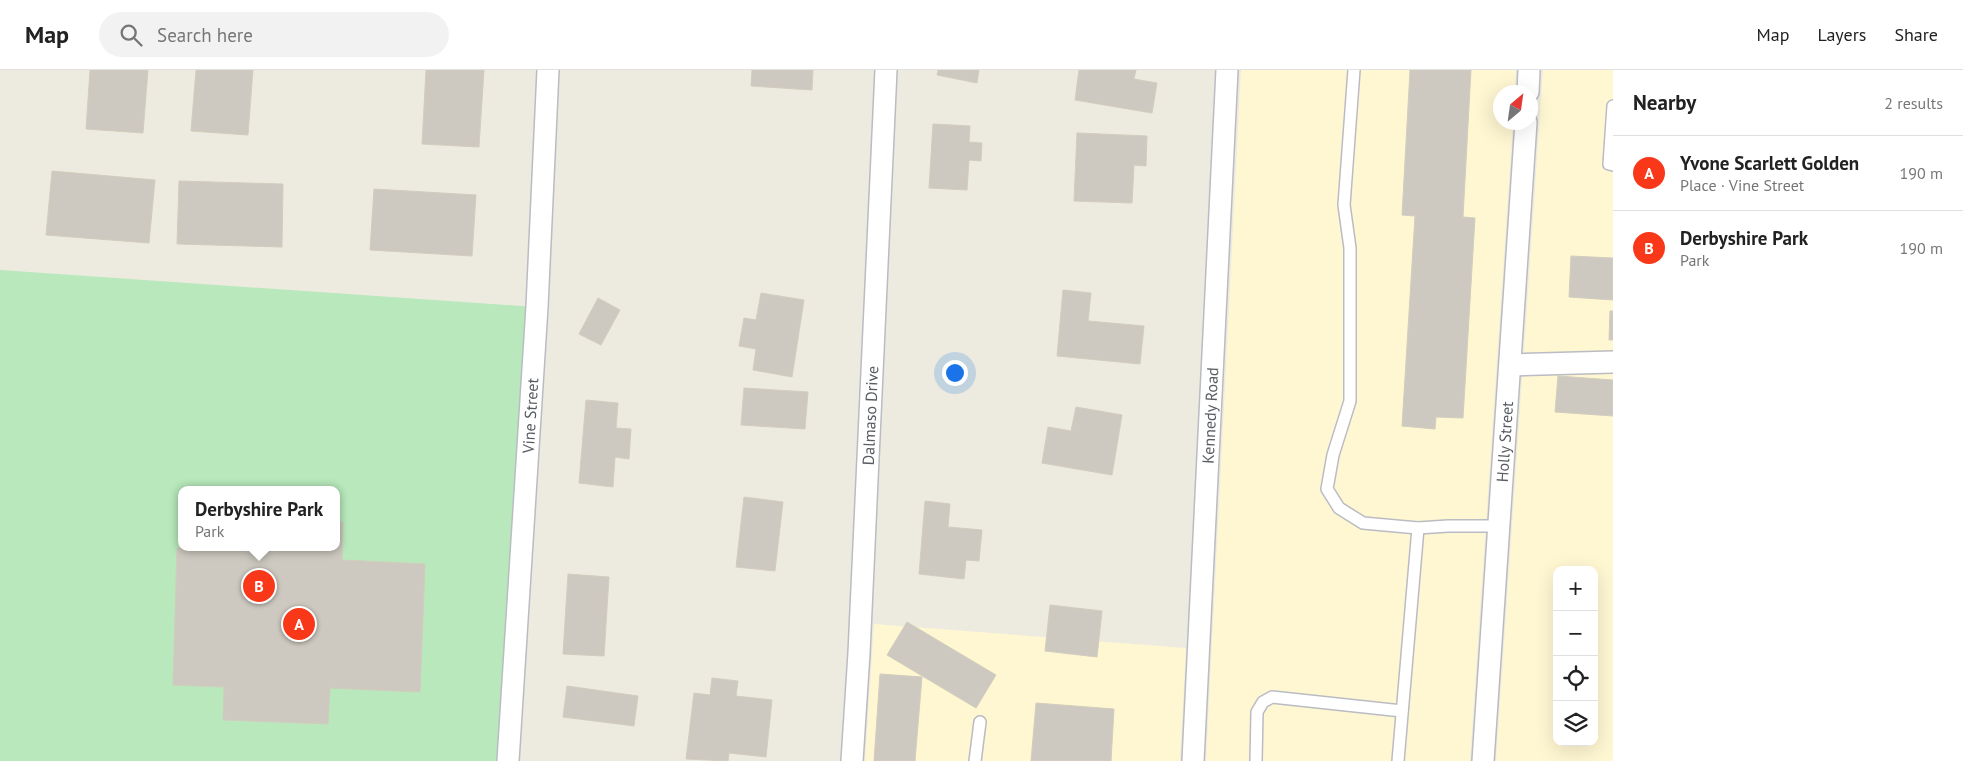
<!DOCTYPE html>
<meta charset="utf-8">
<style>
:root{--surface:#fff;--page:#f2f2f2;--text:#222;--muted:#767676;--line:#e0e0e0;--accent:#f93719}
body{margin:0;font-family:"PT Sans",sans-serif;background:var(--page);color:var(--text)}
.controls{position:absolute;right:15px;bottom:15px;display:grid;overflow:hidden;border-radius:10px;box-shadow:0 5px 20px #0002}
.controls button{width:45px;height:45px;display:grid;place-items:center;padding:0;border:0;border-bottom:1px solid var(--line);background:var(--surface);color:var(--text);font:25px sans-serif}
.compass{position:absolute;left:1493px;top:15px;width:45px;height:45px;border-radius:50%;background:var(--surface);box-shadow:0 5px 20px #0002;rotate:29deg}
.you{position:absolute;left:954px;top:302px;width:18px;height:18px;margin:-12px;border:4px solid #fff;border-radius:50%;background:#1a73e8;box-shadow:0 0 0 8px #1a73e833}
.badge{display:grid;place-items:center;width:32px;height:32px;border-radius:50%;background:var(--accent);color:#fff;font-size:16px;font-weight:700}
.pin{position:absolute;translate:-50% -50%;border:2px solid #fff;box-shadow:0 1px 5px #0006}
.popup{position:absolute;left:178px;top:416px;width:162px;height:65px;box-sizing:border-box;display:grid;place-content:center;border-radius:10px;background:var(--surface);filter:drop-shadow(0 1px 4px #0005);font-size:16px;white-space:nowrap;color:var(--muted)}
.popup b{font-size:19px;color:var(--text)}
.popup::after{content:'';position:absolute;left:50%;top:100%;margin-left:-10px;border:10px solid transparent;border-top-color:var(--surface)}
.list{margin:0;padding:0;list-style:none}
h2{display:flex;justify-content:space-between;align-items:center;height:65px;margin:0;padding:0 20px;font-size:21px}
h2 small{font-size:16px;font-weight:400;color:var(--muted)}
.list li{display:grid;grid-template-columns:32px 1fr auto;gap:15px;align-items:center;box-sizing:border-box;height:75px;padding:0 20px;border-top:1px solid var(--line)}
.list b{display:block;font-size:19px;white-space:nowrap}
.list p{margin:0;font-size:16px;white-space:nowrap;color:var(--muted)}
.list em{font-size:16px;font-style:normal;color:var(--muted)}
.icon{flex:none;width:28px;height:28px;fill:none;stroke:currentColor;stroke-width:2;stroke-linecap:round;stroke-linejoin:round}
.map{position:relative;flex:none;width:1613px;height:691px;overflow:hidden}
header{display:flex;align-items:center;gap:30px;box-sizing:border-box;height:70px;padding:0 25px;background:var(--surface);border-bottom:1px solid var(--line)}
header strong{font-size:24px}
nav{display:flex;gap:28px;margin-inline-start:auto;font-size:18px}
.search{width:350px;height:45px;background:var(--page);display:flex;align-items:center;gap:12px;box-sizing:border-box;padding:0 18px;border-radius:28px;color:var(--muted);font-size:19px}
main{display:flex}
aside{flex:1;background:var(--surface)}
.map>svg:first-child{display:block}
.commercial{fill:#fff7d2;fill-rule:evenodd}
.green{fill:#b8e8bb;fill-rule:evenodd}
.building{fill:#cdc9c0;stroke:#d2cdbd}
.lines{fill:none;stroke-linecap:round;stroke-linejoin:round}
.service-casing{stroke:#babcc3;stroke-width:14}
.minor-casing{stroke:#babcc3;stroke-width:24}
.service{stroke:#fff;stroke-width:11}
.minor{stroke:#fff;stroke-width:21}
.labels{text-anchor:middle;stroke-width:4.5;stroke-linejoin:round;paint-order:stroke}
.street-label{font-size:16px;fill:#585c62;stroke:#fff}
</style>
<header>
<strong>Map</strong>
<div class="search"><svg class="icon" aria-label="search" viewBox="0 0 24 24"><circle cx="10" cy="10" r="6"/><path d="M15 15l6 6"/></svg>Search here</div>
<nav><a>Map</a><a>Layers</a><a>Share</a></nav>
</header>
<main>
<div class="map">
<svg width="1613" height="691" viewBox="0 0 1613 691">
<rect width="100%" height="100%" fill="#edebdf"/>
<g class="commercial">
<path d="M1241,0H1516L1515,22H1500V52L1513,53L1470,691H1206Z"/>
<path d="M1543,0H1613V691H1496ZM1557,500H1594V672H1557Z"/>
<path d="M874,554L1186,578L1180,691H865Z"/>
</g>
<path class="green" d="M0,200L537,237L508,691H0ZM182,420H336V477H182Z"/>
<g class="building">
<path d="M90,0H148L143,63L86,59Z"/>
<path d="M196,0H253L248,65L191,61Z"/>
<path d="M426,0H484L479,77L422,74Z"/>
<path d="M752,0H813L812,20L751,16Z"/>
<path d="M938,0H979L977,13L937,5Z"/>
<path d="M1079,0H1136L1134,9L1157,13L1152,43L1075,30Z"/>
<path d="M1410,0H1471L1463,147L1475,148L1463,348L1436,347L1435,359L1402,356L1415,146L1402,145Z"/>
<path d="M933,54L970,56L969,72L982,73L981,91L969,90L967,120L929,118Z"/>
<path d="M1077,63L1147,66L1146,96L1134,95L1132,133L1074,131Z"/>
<path d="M52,101L155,110L149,173L46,165Z"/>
<path d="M179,111L283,114L282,177L177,174Z"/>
<path d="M374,119L476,125L472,186L370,180Z"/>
<path d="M1571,186L1613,188V230L1569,227Z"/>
<path d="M1063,220L1091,223L1088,251L1144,256L1140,294L1057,286Z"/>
<path d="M761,223L804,230L792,307L753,300L756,279L739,276L744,248L756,250Z"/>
<path d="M598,228L620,240L601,275L579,264Z"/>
<path d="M1610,241H1613V270H1609Z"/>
<path d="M1558,306L1613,310V346L1555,342Z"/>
<path d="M744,318L808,322L805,359L741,355Z"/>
<path d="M586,330L618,333L616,358L631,359L629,389L615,387L613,417L579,413Z"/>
<path d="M1076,337L1122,345L1112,405L1042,393L1048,357L1071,361Z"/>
<path d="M744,427L783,432L775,501L736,497Z"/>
<path d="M925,431L950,434L948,457L982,460L979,491L966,490L964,509L919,504Z"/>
<path d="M336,452H343L342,490L425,494L420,622L330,618L328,654L223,650L224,617L173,615L177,478L225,479V477H336Z"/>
<path d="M568,504L609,507L604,586L563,584Z"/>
<path d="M1050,535L1102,541L1097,587L1045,581Z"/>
<path d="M907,552L996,605L976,638L887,585Z"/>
<path d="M880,604L922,607L915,691H874Z"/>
<path d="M712,608L738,611L736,626L772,630L766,687L729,683L728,691L686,689L694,623L710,625Z"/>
<path d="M567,616L638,626L634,656L563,647Z"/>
<path d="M1036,633L1114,639L1111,691H1031Z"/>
</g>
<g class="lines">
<g class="service-casing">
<g id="service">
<path d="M1354,0L1344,135L1350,178V331L1333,385L1327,419L1339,438L1363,453L1418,458L1448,456H1499"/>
<path d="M1613,36L1609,94L1613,95"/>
<path d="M975,691L980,652"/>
<path d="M1256,691L1257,642L1263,632L1272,627L1402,641"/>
<path d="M1398,691L1418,458"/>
</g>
</g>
<g class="minor-casing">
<g id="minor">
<path d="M1528,22L1529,0"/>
<path d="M1510,295L1613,292"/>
<path id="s1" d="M508,691L537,237L548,0"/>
<path id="s2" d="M852,691L859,583L886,0"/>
<path id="s3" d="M1193,691L1227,0"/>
<path id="s4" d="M1483,691L1526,52"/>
</g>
</g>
<use href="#service" class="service"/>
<use href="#minor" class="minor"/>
</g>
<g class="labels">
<g class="street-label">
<text dy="6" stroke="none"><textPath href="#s1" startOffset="346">Vine Street</textPath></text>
<text dy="6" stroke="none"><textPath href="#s2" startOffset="346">Dalmaso Drive</textPath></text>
<text dy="6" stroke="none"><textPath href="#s3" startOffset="346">Kennedy Road</textPath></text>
<text dy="6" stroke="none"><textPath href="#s4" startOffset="320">Holly Street</textPath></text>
</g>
</g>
</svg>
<div class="controls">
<button>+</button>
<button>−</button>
<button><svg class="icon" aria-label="locate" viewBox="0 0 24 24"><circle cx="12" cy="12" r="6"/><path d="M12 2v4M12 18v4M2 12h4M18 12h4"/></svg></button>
<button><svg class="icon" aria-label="layers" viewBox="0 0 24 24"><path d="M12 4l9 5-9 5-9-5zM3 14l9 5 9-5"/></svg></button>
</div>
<svg class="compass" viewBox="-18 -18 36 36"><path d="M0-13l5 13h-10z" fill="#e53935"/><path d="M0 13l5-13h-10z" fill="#767676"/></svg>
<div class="you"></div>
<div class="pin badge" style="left:299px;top:554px">A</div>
<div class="pin badge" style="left:259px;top:516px">B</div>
<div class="popup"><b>Derbyshire Park</b>Park</div>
</div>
<aside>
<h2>Nearby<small>2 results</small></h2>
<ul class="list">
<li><span class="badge">A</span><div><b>Yvone Scarlett Golden</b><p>Place · Vine Street</p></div><em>190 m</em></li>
<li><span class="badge">B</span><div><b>Derbyshire Park</b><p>Park</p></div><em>190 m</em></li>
</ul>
</aside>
</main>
